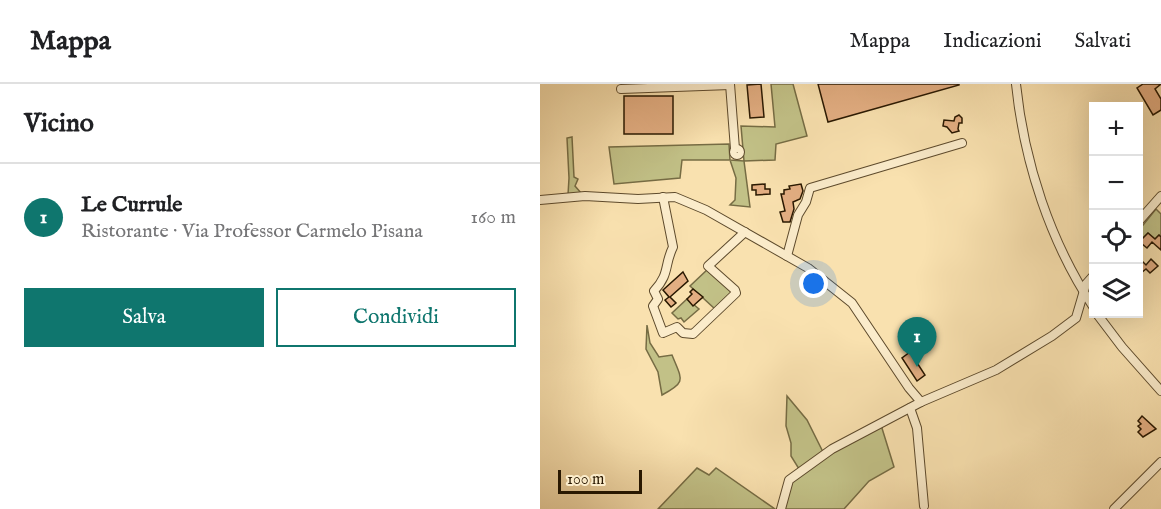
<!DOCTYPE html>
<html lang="it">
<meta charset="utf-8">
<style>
:root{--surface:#fff;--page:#f6f6f6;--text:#202124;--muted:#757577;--line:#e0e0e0;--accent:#0f766e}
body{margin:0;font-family:"IM FELL English",serif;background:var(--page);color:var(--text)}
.controls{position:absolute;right:18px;top:18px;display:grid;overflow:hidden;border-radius:0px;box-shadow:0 6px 24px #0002}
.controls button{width:54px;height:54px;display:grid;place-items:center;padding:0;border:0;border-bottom:2px solid var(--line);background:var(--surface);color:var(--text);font:30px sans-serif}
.scale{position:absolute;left:18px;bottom:15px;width:84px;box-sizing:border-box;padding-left:6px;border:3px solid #291801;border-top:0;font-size:16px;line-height:21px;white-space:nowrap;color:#291801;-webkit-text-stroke:4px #fbeccb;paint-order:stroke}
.you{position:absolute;left:274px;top:200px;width:21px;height:21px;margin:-15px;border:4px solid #fff;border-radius:50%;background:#1a73e8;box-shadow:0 0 0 9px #1a73e833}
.badge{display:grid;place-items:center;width:39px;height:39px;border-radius:50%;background:var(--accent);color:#fff;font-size:20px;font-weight:700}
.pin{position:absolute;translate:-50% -50px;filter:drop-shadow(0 2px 3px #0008)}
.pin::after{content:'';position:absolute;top:32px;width:21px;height:18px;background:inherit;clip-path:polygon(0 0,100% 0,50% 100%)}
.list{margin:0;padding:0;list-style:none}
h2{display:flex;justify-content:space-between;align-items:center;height:78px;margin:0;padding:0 24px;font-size:26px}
h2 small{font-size:20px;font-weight:400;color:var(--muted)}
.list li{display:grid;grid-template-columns:39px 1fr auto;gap:18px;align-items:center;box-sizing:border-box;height:108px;padding:0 24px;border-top:2px solid var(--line)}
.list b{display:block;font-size:22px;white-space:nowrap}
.list p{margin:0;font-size:20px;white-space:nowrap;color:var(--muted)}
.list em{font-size:20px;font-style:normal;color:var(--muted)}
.actions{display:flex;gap:12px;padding:18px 24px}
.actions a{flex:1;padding:14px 0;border:2px solid var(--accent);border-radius:0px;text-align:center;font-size:21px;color:var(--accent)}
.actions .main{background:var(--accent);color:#fff}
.icon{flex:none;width:33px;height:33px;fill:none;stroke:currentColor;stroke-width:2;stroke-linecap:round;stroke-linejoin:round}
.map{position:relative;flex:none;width:621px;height:425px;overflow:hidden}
header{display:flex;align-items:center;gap:36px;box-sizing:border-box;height:84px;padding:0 30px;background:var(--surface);border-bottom:2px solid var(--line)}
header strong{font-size:28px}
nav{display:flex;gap:33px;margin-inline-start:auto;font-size:21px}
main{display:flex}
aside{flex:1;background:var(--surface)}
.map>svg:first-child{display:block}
.green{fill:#c2c187;stroke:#766c44;stroke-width:1.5}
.building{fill:#e3ae82;stroke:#291801;stroke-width:1.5}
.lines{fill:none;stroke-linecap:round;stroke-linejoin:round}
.minor-casing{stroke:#5d4a2c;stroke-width:10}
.minor{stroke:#fbeccb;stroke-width:8}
</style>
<header>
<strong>Mappa</strong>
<nav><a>Mappa</a><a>Indicazioni</a><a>Salvati</a></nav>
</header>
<main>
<aside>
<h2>Vicino<small></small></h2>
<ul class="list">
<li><span class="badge">1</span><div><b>Le Currule</b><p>Ristorante · Via Professor Carmelo Pisana</p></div><em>160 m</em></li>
</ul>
<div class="actions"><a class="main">Salva</a><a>Condividi</a></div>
</aside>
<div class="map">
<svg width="621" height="425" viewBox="0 0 621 425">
<rect width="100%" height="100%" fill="#f9e1af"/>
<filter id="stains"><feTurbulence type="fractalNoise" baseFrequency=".00333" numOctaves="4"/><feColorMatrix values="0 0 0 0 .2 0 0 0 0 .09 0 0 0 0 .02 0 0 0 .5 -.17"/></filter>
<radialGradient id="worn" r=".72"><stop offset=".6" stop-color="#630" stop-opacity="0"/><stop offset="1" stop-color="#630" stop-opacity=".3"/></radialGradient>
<g class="green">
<path d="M231,0H253L267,52L236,60L235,76L204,77L210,123L190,121L195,116L196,94L190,76H142L140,94L74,100L69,63L189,60L190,76L204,77L201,42L235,43Z"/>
<path d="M32,53L34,93L38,95L35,102L42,110L28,111L29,94L27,54Z"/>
<path d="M616,125L621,130V153L619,151L615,155L608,149L603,154L599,150V146Z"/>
<path d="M168,185L194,208L175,225L150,202Z"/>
<path d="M147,215L159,225L144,238L141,234L138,235L132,229Z"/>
<path d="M107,241L110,259L119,273L132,271C142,296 147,298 122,311L118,288L106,265Z"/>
<path d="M247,312L267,336L283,368L259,385L251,372V359L246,342Z"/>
<path d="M341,341L354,383L329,397L304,425H243L249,399L276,378Z"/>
<path d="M157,384L169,391L176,384L235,425H118Z"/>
</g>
<g class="building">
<path d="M221,0L224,33L210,34L207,1Z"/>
<path d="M278,0H419V1L288,38Z"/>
<path d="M603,0H621L615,5L621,15V26L613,31L597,4Z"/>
<rect x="84" y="12" width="49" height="38"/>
<path d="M419,31L422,34V39H419L418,45L419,47L412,49L407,43L403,42L404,36L414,37L415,33Z"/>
<path d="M225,100V105H230V110L216,111V106H212V101Z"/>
<path d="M261,100L263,107L260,115L253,118L254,125L250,138H243L240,128L245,127L241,110H244V106L250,105L249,102Z"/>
<path d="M608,149L615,155L619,151L621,153V166L612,158L607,164L602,160L598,163V150L603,154Z"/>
<path d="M611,175L618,182L610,189L606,185L601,189L598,186V179L601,176L606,181Z"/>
<path d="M143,188L148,197L130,213L136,219L131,223L125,216L129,213L123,206Z"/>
<path d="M153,205L163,213L153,222L147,215L152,210L150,208Z"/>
<path d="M370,268L385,291L377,297L362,274Z"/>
<path d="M602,332L616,345L603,353L598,348L601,345L598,342L601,340L598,337Z"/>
</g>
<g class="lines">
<g class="minor-casing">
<g id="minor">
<path d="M190,0L195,65"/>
<path d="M476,0C484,78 510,158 554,224"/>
<path d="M81,5L190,1"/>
<circle cx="197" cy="68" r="3"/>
<path d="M123,113L133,163C124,181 130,190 114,207L118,215L113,222L123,249L137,243L143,249L153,250L196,209L195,206L168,182L205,148"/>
<path d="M0,116L45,112L98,115L135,113L166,126L268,184L312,219L369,304L381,318"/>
<path d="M598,138L621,112"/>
<path d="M247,172L258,131L266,118L270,104L422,59"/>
<path d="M557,230L582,263L621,307"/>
<path d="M370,324L377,344L384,422"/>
<path d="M241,425L249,396L292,365L381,318L456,286L512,252L536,234L546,200L554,191"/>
<path d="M574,425L621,378"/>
</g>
</g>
<use href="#minor" class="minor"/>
</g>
<rect width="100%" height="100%" filter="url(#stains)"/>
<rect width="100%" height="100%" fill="url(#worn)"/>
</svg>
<div class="controls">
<button>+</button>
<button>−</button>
<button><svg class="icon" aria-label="locate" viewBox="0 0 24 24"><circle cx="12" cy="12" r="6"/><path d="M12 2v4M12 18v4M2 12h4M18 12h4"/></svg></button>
<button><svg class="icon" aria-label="layers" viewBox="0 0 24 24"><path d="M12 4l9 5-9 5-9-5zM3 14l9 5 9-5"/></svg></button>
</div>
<div class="scale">100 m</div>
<div class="you"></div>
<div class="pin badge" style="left:377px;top:283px">1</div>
</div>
</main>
